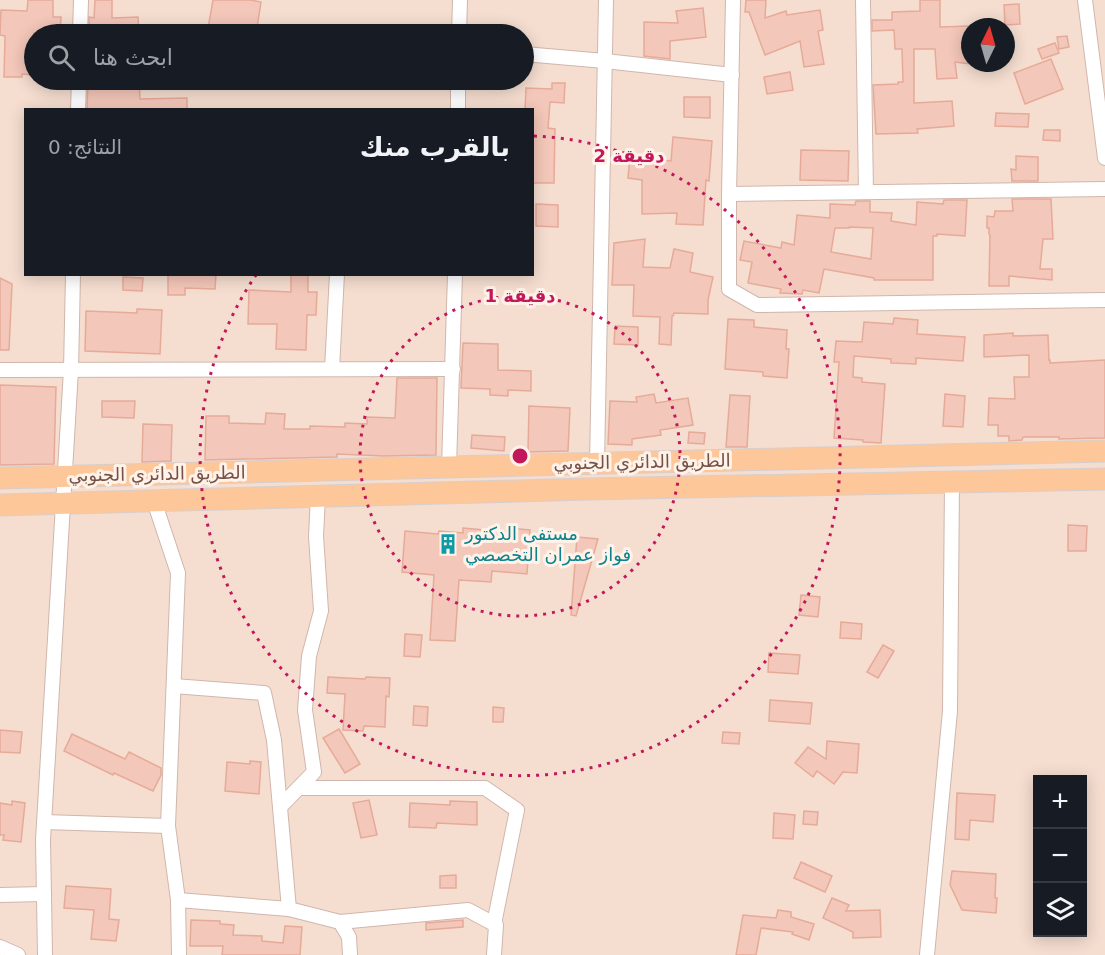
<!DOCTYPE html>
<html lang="ar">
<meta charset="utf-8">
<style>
:root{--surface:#171b24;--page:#242831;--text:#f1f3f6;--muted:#9ea1a6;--line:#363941}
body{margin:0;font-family:"DejaVu Sans",Vazirmatn,sans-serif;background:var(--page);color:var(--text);direction:rtl}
.controls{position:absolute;right:18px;bottom:18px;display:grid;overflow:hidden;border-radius:0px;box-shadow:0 3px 15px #0003}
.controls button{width:54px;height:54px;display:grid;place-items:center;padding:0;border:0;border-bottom:2px solid var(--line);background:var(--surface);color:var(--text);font:30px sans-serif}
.compass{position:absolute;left:961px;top:18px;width:54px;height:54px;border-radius:50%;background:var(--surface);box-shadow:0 3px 15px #0003;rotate:5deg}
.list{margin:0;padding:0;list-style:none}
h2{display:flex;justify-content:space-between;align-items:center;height:78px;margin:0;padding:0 24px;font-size:26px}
h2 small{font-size:20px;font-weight:400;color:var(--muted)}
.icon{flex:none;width:33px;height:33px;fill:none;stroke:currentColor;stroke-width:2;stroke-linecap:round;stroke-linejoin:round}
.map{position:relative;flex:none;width:1105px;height:955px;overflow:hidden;direction:ltr}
.search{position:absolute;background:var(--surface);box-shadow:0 3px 15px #0003;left:24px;top:24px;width:510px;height:66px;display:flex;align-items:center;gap:15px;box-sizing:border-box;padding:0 21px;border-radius:33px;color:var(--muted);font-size:22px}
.panel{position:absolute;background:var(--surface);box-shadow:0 3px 15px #0003;left:24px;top:108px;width:510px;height:168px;border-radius:0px;direction:rtl}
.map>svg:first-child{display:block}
.residential{fill:#f5ded0;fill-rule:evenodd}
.building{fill:#f3c7b9;stroke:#e6aa99;stroke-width:1.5;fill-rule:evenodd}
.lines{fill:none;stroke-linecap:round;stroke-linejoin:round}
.minor-casing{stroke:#d0b6ac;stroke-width:16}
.primary-casing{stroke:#d8cecc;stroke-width:23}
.minor{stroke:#fff;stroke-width:14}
.primary{stroke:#fdc799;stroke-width:21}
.ring{fill:none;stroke:#c2185b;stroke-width:3;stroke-dasharray:3 6}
.labels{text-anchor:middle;stroke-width:6;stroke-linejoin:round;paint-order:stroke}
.street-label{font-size:18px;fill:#755148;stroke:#fff3e9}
.culture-label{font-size:18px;fill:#0d838f;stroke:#fff3e9;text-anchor:start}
.centre{fill:#c2185b;stroke:#fff3e9;stroke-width:3}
.ring-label{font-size:18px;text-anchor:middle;font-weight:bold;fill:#c2185b;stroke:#fff3e9;stroke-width:6;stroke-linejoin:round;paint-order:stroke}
</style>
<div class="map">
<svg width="1105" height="955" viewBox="0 0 1105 955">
<rect width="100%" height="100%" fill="#fdeee2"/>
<path class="residential" d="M0,0H1105V955H0ZM970,27H1006V63H970ZM34,34H524V80H34ZM26,110H532V274H26ZM1038,780H1082V932H1038Z"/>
<g class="building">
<path d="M28,0H53V17H61L60,34L34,33V75L22,74V77H4L5,36L0,35L1,10L27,11Z"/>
<path d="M95,0H112V18L138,17L139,34H89V17L94,18Z"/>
<path d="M213,0H250L261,2L256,34H207Z"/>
<path d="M746,0H766L765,18L786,11L787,15L820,10L823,30L818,31L824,64L804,67L800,41L765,55L749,12H745Z"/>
<path d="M920,0H940V27L969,26L970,64L955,62L957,78L937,79L935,49H914V103L952,101L954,126L917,129L918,133L876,134L873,85L898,84V82H903L902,49H895L894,30L872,31V20H892V12L920,11Z"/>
<path d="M1019,4L1020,24L1005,25L1004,5Z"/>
<path d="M703,8L706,37L670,41V59L644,56V22L678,23L676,11Z"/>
<path d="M1067,36L1069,47L1059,49L1057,37Z"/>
<path d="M1055,43L1059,53L1042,59L1038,49Z"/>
<path d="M1051,59L1063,89L1025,104L1014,73Z"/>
<path d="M790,72L793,90L767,94L764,77Z"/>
<path d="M88,80H101L127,82V80H139L140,99L187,98V110H87Z"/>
<path d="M552,83H565L564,103L550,102L548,128L555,129L554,183H532V110H525L526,88L552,89Z"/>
<path d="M684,97H710V118L684,117Z"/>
<path d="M996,113L1029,114L1028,127L995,126Z"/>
<path d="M1044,130H1060V141L1043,140Z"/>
<path d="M673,137L712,141L709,181L706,180L703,225L676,224L677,213L642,214V180L628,178L630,156L671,161Z"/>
<path d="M801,150L849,151L848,181L800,180Z"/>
<path d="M1016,156L1038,157V181H1012L1011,169L1016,170Z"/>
<path d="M1012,199H1051L1053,239H1043L1040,269H1052V280L1009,276V286H989L990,235L989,234V228H987V216L994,217L995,211H1013Z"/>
<path d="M944,200H967L965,236L937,234V236H933V280H874V278L824,269L819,293L803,290L802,294L780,293L781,289L748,283L752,262L740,260L744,241L781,248L782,242L794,245L797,215L830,218V204L855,205L856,201H870V212L892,213L891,221L916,225L917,202L943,204ZM849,227L873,228L871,259L831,252L835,228H849Z"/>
<path d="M536,204L558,205V227L536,226Z"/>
<path d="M645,239L643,267L670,268L674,249L693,253L690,272L713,277L708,300V314L674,313L673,316H672L671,345L659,344L660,317L633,316L634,285H612L614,243Z"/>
<path d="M168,274H216L215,289L185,288V295H168Z"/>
<path d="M291,274H308V292H317L316,315H307L306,350L276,349L277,324H248L249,290L291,292Z"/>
<path d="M123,277L143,278L142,291L123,290Z"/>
<path d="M0,278L12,284L9,350H0Z"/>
<path d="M137,309L162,310L160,354L85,351L86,311L137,313Z"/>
<path d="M894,318L918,320L917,334L965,337L963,361L916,358V364L891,363V359L854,356L853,377L862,378V382L885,384L881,443L863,442V440L834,438L839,362H834L836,341L862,342L864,322L893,324Z"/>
<path d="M728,319L754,320V327L787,330L786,349H789L787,378L763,376V372L725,369Z"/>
<path d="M615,326L638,327V345L614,344Z"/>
<path d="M1013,333V336L1048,335L1049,360H1050V363L1105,360V438L1059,439V437H1023L1022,440L1009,441V436H998V425H988L989,398L1015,399L1014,377H1029V355L984,357V335Z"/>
<path d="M463,343L498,344V370L531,371V391L508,390V396L490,395V389L461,388Z"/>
<path d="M397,378H437L436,455L383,456L337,454V457L205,460L206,416H229V423L265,424L266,413L285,414L284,429H310V426L345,427V423L367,424V417L395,418Z"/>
<path d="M0,385L56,387L54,464L0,465Z"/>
<path d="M654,394L656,403L688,398L693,425L660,430L661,435L632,439V445L608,444L610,401L637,402L636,397Z"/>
<path d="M945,394L965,396L963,427L943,426Z"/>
<path d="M730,395L750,396L747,447H726Z"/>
<path d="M102,401H135L134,418L102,417Z"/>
<path d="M529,406L570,408L568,451L528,452Z"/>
<path d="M143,424L172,425L171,461L142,462Z"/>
<path d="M689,432L705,433L704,444L688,443Z"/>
<path d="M472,435L505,437L504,451L471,448Z"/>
<path d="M1068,525L1087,526L1086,551H1068Z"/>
<path d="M463,528L507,532V528L530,530L527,574L492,571L491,582L459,580L455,641L430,640L434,575L402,572L405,531L438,534L439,531L463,533Z"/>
<path d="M577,537L598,539L576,616L571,615Z"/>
<path d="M801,595L820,597L818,617L799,615Z"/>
<path d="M841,622L862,624L861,639L840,638Z"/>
<path d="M405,634L422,635L420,657L404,656Z"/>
<path d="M883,645L894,651L878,678L867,672Z"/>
<path d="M769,653L800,655L798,674L768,672Z"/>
<path d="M328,677L365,679L366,677L390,678L389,697L386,696L385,727L364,726L363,731L343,730L345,694L327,693Z"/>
<path d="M770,700L812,703L810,724L769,721Z"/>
<path d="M414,706L428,707L427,726L413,725Z"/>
<path d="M493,707L504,708L503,722H493Z"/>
<path d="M339,729L360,764L345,773L323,738Z"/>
<path d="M0,730L22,732L20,753L0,752Z"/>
<path d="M723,732L740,733L739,744L722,743Z"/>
<path d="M72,734L125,759L129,752L161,768V775L153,791L114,773L113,775L64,751Z"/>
<path d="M827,741L859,744L857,773L843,772L834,784L817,771L813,777L795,763L808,747L826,759Z"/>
<path d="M250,761L261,762L259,794L225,791L227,762L250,764Z"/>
<path d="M957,793L995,795L993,822L970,820L969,840L955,839Z"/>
<path d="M369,800L377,835L361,838L353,803Z"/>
<path d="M12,801L25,803L21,842L3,840L4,835H0V803L12,805Z"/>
<path d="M450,801L477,802V825L437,823L436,828L409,827L410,803L450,805Z"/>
<path d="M804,811L818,812L817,825L803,824Z"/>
<path d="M774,813L795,815L793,839L773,838Z"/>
<path d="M801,862L832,876L825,892L794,878Z"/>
<path d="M952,871L996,874L995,898H997L996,913L962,910L950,885Z"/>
<path d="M456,875V888H440V876Z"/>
<path d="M66,886L111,889L109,919L119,920L116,941L91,939L94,910L64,908Z"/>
<path d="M832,898L849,905L846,911L880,910L881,937L853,938V932L823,918Z"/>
<path d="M778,910L791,912V917L814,924L809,940L792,934L793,932L761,928L756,955H736L743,915L776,918Z"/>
<path d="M191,920L220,921V924L234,925L233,935L262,936V941L283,943L285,926L302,927L300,955H222L223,946H190Z"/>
<path d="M463,920V927L426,930V923Z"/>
</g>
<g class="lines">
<g class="minor-casing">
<g id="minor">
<path d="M733,0L729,194V289L757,305L1105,300"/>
<path d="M863,0L866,192"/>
<path d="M1085,0L1105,158"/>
<path d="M80,34L81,0"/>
<path d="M459,34L460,0"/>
<path d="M524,54L605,61L732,75"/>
<path d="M78,110L79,80"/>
<path d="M458,110V80"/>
<path d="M729,194L1105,189"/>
<path d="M332,369L337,274"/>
<path d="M0,370L453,369"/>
<path d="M597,463L606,0"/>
<path d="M449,467L455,274"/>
<path d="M154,501L178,573L168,826L178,900L179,955"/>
<path d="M174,686L264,693L274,740L289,909"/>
<path d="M299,788H485L517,810L494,924"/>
<path d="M280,807L314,772L305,710L309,656L321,611L316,536L318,497"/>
<path d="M44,822L168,826"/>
<path d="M0,895L44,894"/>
<path d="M178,900L289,909L340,922L349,937L350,955"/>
<path d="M340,922L468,910L496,925L494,955"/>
<path d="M0,947L18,955"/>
<path d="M45,955L43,840L71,370L73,274"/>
<path d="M927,955L950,711L952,482"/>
</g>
</g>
<g class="primary-casing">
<g id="primary">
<path d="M0,478L1105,451"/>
<path d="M0,505L588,489L1105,479"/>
</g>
</g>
<use href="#minor" class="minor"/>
<use href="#primary" class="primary"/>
</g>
<g class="ring">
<circle cx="520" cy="456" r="160"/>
<path d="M534 136A320 320 0 1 1 256 275"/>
</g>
<defs>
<g id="building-bare" transform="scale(1.62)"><path d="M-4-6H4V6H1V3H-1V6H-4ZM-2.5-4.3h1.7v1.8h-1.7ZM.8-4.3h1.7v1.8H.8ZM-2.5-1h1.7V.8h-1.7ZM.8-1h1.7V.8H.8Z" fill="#0f9aa8" stroke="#fff3e9" stroke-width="2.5" paint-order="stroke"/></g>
</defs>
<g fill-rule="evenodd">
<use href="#building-bare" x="448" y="544"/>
</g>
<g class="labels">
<g class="street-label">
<text transform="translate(642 462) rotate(-1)" y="6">الطريق الدائري الجنوبي</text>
<text transform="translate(157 474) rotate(-1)" y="6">الطريق الدائري الجنوبي</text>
</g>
<g class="culture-label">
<text x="465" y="540">مستفى الدكتور<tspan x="465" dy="21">فواز عمران التخصصي</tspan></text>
</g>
</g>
<circle cx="520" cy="456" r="9" class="centre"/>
<g class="ring-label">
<text x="629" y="162">2 دقيقة</text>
<text x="520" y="302">1 دقيقة</text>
</g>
</svg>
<div class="controls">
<button>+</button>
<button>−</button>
<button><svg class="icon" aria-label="layers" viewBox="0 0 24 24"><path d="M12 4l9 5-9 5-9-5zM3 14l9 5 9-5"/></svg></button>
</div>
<svg class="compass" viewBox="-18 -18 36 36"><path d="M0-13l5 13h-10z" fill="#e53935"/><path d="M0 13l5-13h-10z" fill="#9ea1a6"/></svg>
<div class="search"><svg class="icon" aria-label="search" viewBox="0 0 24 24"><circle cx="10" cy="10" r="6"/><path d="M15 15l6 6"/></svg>ابحث هنا</div>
<section class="panel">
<h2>بالقرب منك<small>النتائج: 0</small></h2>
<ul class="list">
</ul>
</section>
</div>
